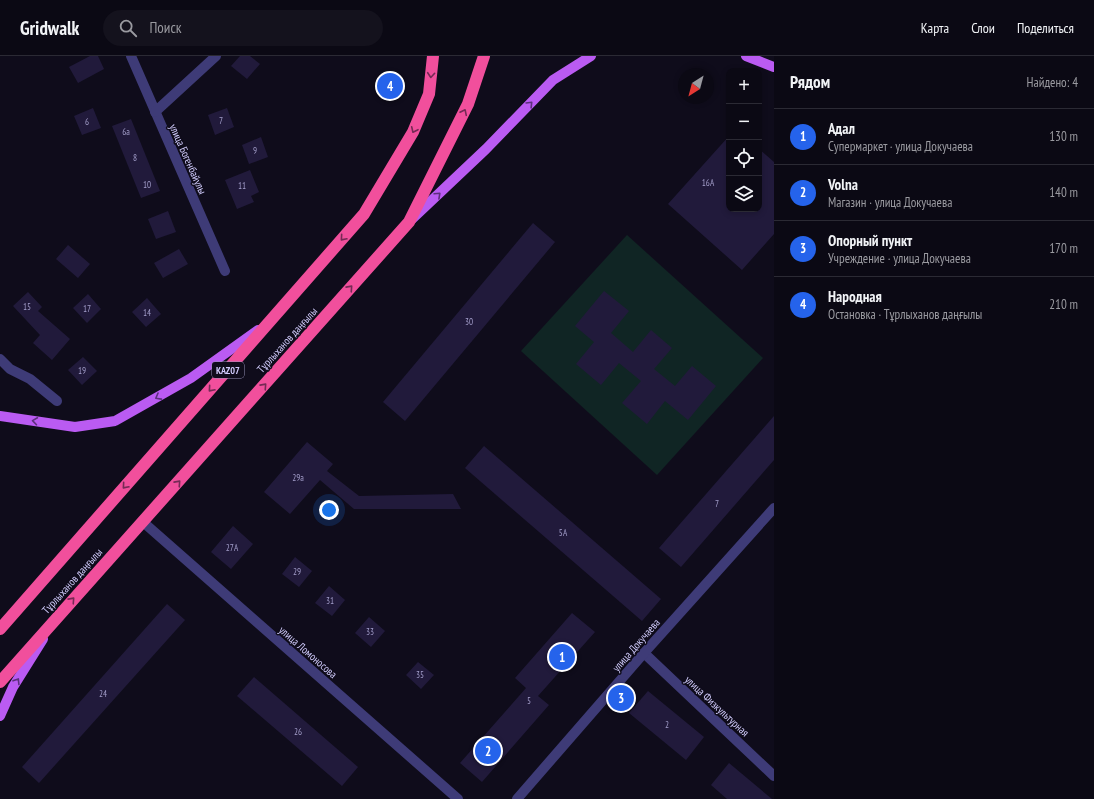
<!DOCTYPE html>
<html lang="ru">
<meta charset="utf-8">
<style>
:root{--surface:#0b0914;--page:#14121d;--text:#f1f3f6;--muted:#9a9aa0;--line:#2b2a34;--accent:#2563eb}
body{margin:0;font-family:"PT Sans Narrow",sans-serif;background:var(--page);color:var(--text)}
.controls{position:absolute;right:12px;top:12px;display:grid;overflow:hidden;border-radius:8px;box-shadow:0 2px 6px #0003}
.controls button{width:36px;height:36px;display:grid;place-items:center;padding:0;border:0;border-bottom:1px solid var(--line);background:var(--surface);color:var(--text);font:20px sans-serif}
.compass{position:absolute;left:678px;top:12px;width:36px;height:36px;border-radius:50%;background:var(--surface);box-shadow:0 2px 6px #0003;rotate:216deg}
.you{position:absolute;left:329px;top:454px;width:14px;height:14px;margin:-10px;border:3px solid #fff;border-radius:50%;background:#1a73e8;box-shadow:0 0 0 6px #1a73e833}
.badge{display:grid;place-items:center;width:26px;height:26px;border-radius:50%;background:var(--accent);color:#fff;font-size:13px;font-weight:700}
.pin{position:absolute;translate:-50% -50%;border:2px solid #fff;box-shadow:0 1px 4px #0006}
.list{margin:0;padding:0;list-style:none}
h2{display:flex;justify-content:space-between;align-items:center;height:52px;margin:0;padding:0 16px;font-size:17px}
h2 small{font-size:13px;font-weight:400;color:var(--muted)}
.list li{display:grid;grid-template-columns:26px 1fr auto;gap:12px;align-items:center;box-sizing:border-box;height:56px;padding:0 16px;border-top:1px solid var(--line)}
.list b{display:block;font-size:15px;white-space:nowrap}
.list p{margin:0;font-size:13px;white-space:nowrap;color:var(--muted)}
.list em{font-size:13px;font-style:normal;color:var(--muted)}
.icon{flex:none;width:22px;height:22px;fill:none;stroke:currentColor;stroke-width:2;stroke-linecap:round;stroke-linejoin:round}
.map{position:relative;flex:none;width:774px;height:743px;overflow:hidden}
header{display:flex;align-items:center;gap:24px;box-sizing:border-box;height:56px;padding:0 20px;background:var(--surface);border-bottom:1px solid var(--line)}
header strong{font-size:19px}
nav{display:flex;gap:22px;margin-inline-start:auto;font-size:14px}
.search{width:280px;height:36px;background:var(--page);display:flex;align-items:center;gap:10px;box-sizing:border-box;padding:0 14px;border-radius:22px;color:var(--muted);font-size:15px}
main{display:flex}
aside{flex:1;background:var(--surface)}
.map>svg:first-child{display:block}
.green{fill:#102524}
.building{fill:#211a3b}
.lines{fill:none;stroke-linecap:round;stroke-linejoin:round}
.minor{stroke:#3e3b77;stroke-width:10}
.major{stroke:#ba5bf2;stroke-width:10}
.highway{stroke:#f14f9c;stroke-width:12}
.oneway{stroke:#752a55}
.oneway2{stroke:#5c307c}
.labels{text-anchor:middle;stroke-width:3;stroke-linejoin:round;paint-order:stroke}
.number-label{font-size:9px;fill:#a49fcb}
.shield{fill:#0f0c1b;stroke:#9692b8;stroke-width:1}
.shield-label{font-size:10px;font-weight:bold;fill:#d0cbfb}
.street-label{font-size:11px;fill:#d0cbfb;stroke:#0f0c1b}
</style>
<header>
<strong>Gridwalk</strong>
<div class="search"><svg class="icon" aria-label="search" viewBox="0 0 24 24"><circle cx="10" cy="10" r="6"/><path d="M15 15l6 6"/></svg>Поиск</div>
<nav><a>Карта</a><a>Слои</a><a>Поделиться</a></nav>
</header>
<main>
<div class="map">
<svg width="774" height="743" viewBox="0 0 774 743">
<rect width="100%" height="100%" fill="#0f0c1b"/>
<path class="green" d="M627,179L763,302L657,419L521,295Z"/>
<g class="building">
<path d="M90,0H98L104,13L78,27L69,11Z"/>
<path d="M240,0H250L260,8L247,23L231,10Z"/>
<path d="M93,52L101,72L82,79L74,60Z"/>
<path d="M227,52L234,71L215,79L208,59Z"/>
<path d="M131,63L160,135L141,142L112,70Z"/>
<path d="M729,80V153H759V93L774,106V178L742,214L668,148Z"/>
<path d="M261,81L268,101L249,108L242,89Z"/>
<path d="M250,114L259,136L251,140L254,146L237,153L225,124Z"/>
<path d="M168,155L176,176L156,183L148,163Z"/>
<path d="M533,167L555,186L405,365L383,346Z"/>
<path d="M68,189L90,208L78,222L56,203Z"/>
<path d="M179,193L188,208L163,222L154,207Z"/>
<path d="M604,235L629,255L611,277L633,296L651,274L672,292L654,313L675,330L692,310L716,330L688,364L665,345L647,368L622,347L641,325L619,307L601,329L576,308L594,286L575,270Z"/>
<path d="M28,236L42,251L38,255L70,283L52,304L33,287L40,279L13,250Z"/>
<path d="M88,238L101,253L87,267L73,252Z"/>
<path d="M147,242L161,258L146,271L132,256Z"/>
<path d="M83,301L97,315L82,329L68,314Z"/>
<path d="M774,360V404L681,511L659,492Z"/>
<path d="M307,386L333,408L327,415L359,440L453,438L461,453H354L320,424L290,458L264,436Z"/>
<path d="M484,390L661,543L642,565L465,412Z"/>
<path d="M233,470L253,488L231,513L211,496Z"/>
<path d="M295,501L312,515L299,531L282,518Z"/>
<path d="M329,530L345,544L332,560L315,547Z"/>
<path d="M167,548L185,564L39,727L22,711Z"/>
<path d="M572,557L595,576L538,640L549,649L482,726L460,707L526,632L515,622Z"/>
<path d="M369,561L385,575L371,591L355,577Z"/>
<path d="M418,606L434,619L421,633L406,619Z"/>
<path d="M254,621L358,711L342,730L237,640Z"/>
<path d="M648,635L704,681L686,704L629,657Z"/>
<path d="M729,707L772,743H727L711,729Z"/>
</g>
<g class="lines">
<g class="minor">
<path d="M131,0L225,215"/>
<path d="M155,56L216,0"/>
<path d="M0,303L10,313L30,323L57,345"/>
<path d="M143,466L458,743"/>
<path d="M644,597L774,720"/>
<path d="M517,743L644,597L774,452"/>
</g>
<g class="major">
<path d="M746,0L774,11"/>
<path d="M412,163L486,93L553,24L591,0"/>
<path d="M0,360L75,371L115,365L191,322L258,274"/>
<path d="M0,660L13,631L43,583"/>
</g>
<g class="highway">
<path d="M0,573L364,158L413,76L429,38L433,0"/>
<path d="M0,626L409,166L468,48L484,0"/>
</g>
</g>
<defs><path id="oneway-chevron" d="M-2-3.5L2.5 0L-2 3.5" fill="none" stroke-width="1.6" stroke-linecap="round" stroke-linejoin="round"/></defs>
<g class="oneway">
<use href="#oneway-chevron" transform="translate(431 19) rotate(95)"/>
<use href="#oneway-chevron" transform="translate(464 56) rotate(-64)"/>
<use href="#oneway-chevron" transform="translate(414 74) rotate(115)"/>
<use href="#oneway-chevron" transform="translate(343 182) rotate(131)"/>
<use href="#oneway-chevron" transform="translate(350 232) rotate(-48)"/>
<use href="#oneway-chevron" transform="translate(264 330) rotate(-48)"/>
<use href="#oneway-chevron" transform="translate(211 333) rotate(131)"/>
<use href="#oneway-chevron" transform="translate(178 427) rotate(-48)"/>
<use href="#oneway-chevron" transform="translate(125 430) rotate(131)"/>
<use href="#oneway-chevron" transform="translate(72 544) rotate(-48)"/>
</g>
<g class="oneway2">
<use href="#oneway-chevron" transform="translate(530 48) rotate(-46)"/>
<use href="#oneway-chevron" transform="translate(438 139) rotate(-43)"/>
<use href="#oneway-chevron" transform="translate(158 341) rotate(151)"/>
<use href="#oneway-chevron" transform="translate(35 365) rotate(-172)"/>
<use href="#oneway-chevron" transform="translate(17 625) rotate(-58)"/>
</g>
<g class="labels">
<g class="number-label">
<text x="221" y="68">7</text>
<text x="87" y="69">6</text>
<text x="126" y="79">6а</text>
<text x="255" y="98">9</text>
<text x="135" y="105">8</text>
<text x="708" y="130">16А</text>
<text x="147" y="132">10</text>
<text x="242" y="133">11</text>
<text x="27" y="254">15</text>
<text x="87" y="256">17</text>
<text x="147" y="260">14</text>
<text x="469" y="269">30</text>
<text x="82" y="318">19</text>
<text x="298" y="425">29а</text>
<text x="717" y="451">7</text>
<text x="563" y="480">5А</text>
<text x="232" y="495">27А</text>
<text x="297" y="519">29</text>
<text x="330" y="548">31</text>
<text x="370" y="579">33</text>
<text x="420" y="622">35</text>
<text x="103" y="641">24</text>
<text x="529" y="648">5</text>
<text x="667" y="672">2</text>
<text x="298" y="679">26</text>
</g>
<rect class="shield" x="212" y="306" width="32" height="16" rx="3"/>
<g class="shield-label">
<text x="228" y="318">KAZ07</text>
</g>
<g class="street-label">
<text transform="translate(188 103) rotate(66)" y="4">улица Богенбайулы</text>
<text transform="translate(287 284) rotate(-48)" y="4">Тұрлыханов даңғылы</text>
<text transform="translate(72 525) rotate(-48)" y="4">Тұрлыханов даңғылы</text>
<text transform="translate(636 589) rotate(-49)" y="4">улица Докучаева</text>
<text transform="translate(308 596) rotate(41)" y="4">улица Ломоносова</text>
<text transform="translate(717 650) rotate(43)" y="4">улица Физкультурная</text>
</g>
</g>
</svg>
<div class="controls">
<button>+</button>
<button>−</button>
<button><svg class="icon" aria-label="locate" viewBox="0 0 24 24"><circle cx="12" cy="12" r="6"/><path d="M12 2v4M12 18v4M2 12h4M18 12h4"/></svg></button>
<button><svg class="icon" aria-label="layers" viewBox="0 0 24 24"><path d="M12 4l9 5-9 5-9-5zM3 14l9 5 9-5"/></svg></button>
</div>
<svg class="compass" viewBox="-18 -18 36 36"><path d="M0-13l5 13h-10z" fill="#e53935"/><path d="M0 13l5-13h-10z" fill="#9a9aa0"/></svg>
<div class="you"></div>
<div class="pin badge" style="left:562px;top:601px">1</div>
<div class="pin badge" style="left:488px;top:695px">2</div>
<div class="pin badge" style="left:621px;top:642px">3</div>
<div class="pin badge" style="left:390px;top:30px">4</div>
</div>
<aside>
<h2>Рядом<small>Найдено: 4</small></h2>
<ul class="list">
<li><span class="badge">1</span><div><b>Адал</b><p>Супермаркет · улица Докучаева</p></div><em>130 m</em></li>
<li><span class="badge">2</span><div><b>Volna</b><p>Магазин · улица Докучаева</p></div><em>140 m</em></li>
<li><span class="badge">3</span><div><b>Опорный пункт</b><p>Учреждение · улица Докучаева</p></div><em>170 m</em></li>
<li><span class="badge">4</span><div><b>Народная</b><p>Остановка · Тұрлыханов даңғылы</p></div><em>210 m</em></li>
</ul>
</aside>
</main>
